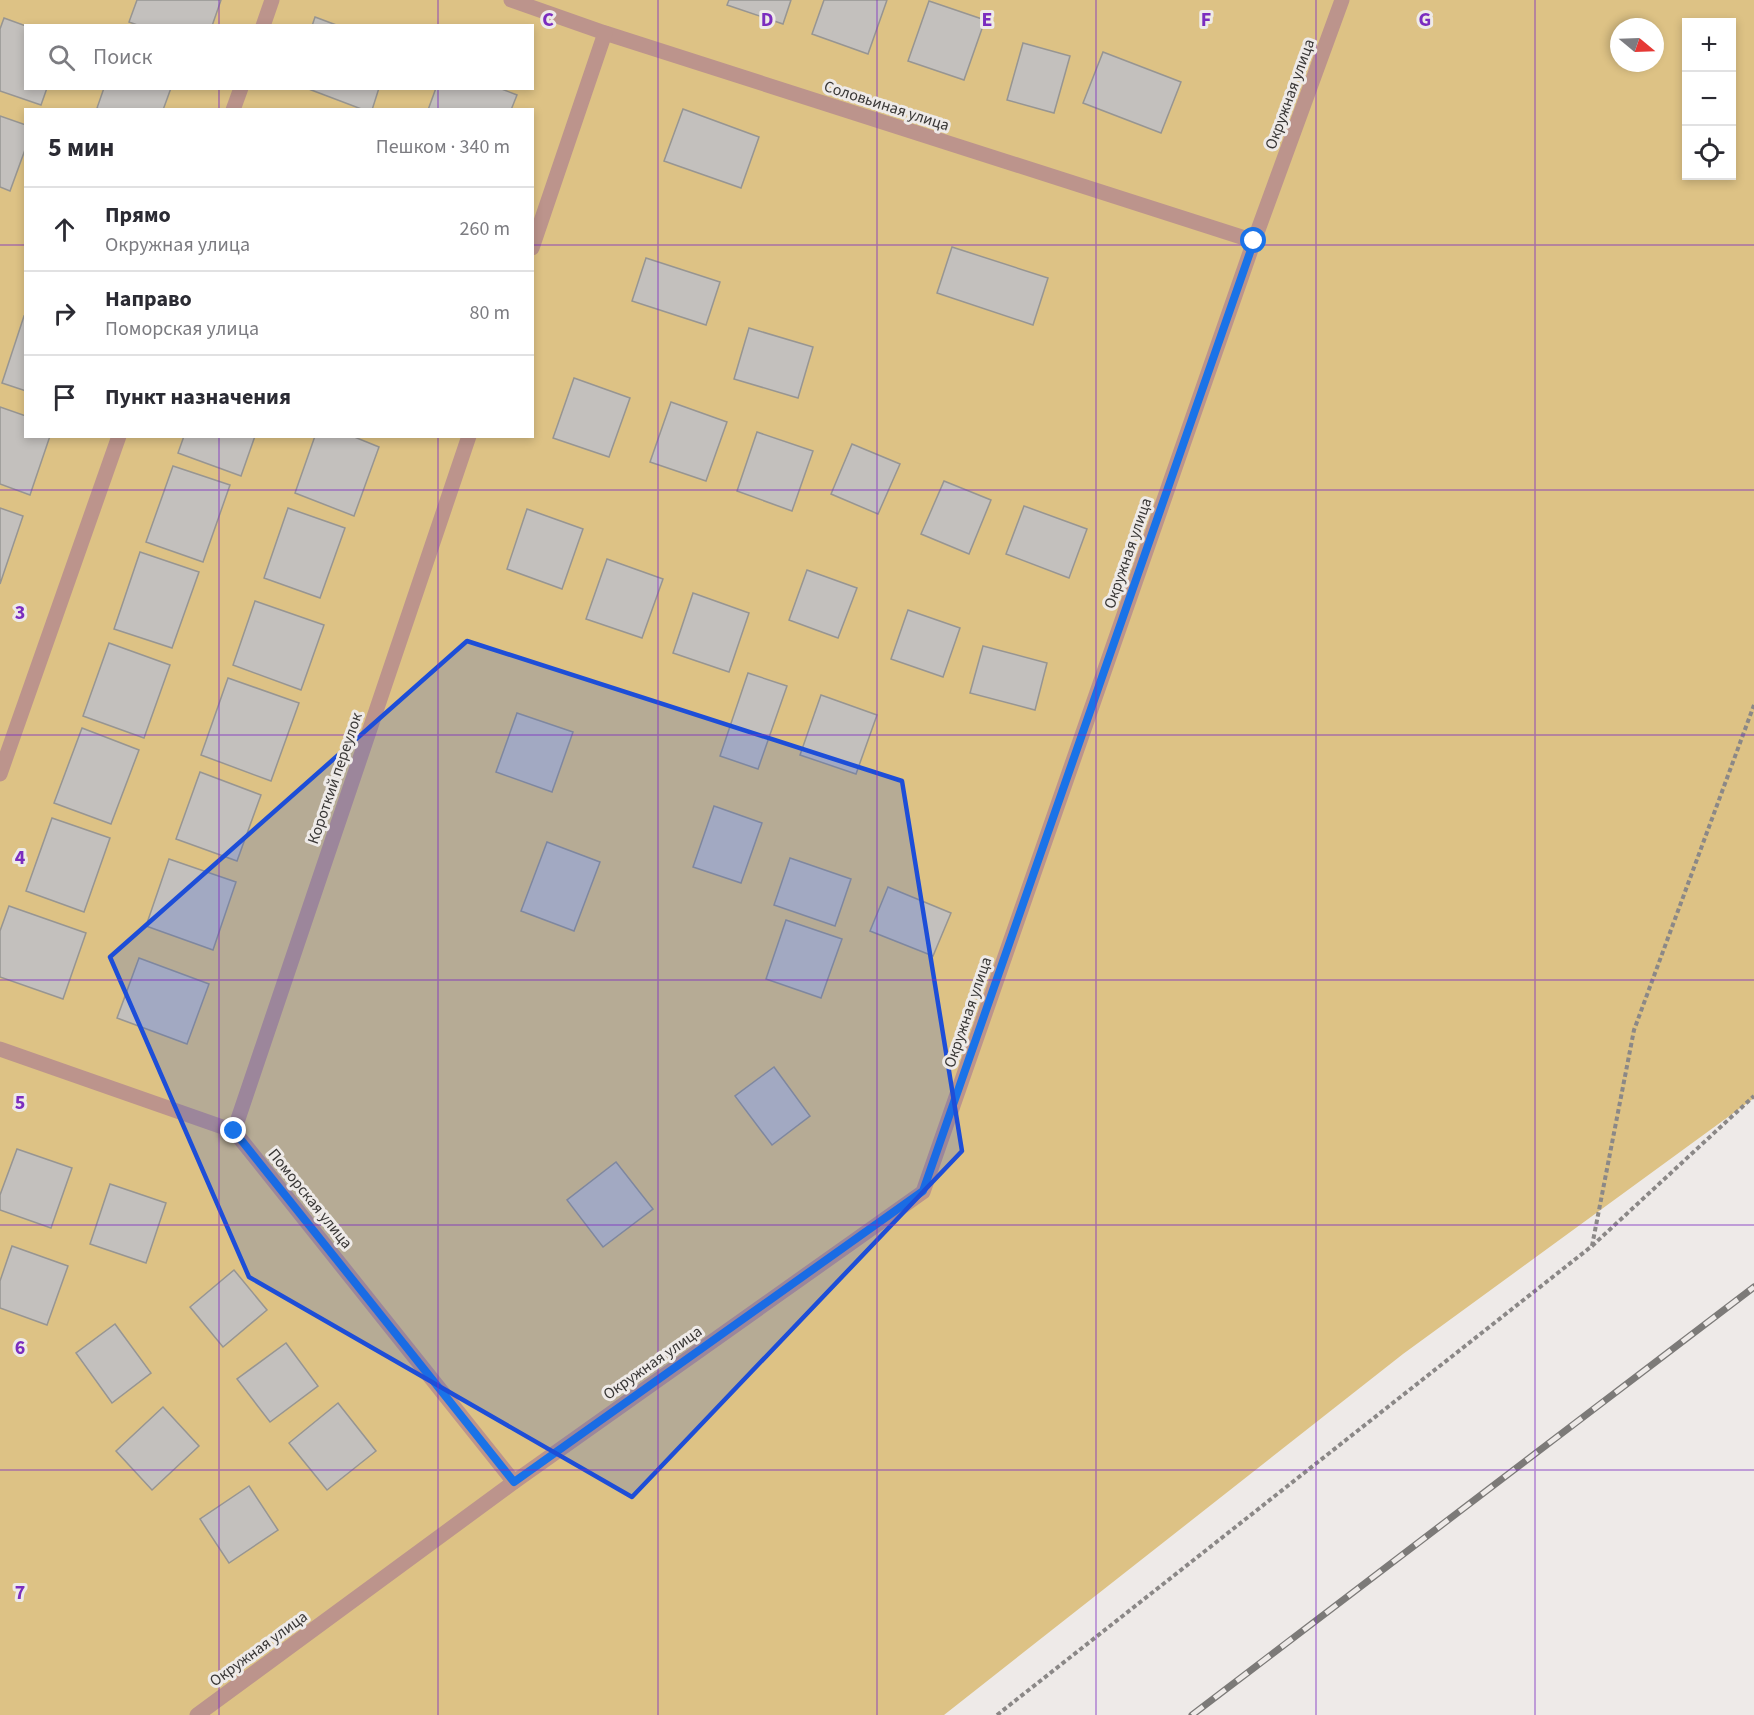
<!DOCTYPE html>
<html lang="ru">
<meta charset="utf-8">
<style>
:root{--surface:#fff;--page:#f7f7f7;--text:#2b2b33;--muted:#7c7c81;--line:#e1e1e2}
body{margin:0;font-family:"Source Sans 3",sans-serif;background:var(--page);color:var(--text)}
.controls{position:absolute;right:18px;top:18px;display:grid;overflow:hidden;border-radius:0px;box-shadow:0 3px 9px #0003}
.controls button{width:54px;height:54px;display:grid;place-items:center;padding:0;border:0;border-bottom:2px solid var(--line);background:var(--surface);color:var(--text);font:30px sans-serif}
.compass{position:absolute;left:1610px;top:18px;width:54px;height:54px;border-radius:50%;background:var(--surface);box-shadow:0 3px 9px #0003;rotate:109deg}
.stop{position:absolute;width:18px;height:18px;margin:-14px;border:4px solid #1a73e8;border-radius:50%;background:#fff}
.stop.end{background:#1a73e8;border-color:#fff;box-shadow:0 2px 6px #0008}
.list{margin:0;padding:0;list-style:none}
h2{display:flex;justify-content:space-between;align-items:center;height:78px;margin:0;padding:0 24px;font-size:26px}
h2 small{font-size:20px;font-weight:400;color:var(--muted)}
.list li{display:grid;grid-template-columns:39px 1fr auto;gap:18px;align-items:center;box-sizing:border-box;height:84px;padding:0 24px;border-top:2px solid var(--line)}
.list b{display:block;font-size:22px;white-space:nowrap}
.list p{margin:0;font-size:20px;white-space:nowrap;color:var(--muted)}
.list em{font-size:20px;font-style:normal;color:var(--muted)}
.icon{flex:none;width:33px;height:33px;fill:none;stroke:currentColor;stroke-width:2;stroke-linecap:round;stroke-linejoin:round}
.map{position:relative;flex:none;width:1754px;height:1715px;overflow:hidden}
.search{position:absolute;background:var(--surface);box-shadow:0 3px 9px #0003;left:24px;top:24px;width:510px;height:66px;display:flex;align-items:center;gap:15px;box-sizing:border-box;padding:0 21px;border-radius:0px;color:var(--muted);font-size:22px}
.panel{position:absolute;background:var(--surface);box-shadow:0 3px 9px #0003;left:24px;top:108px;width:510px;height:330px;border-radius:0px}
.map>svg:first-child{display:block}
.green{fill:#ddc285;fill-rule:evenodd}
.building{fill:#c3c0bd;stroke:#979592;stroke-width:1.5}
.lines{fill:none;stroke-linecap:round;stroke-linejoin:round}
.path{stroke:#8b8887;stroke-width:4;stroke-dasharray:4.5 3;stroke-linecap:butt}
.street{stroke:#bc948c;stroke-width:15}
.rail-casing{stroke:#7c7a78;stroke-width:7}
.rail{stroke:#eeeae8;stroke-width:4.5;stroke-dasharray:14;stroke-linecap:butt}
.route{stroke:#1a73e8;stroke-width:8}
.marked{fill:#1d4ed8;fill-opacity:0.2;stroke:#1d4ed8;stroke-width:4.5;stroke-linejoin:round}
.grid{fill:none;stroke:#7b2cbf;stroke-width:1.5;stroke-opacity:0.55}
.labels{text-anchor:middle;stroke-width:6;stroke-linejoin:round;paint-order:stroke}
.street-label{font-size:16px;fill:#393736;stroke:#eeeae8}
.grid-label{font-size:20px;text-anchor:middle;font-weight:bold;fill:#7b2cbf;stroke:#eeeae8;stroke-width:6;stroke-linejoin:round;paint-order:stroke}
</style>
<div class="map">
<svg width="1754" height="1715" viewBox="0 0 1754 1715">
<rect width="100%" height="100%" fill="#eeeae8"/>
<path class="green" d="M0,0H1754V1098L1403,1354L944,1715H0ZM1686,22H1732V176H1686ZM26,26H532V88H26ZM1619,27H1655V63H1619ZM26,110H532V436H26Z"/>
<g class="building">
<path d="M137,0H221L212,26H140L129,22Z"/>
<path d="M729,0H791L783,24L727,5Z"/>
<path d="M824,0H887L868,54L812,34Z"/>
<path d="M929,1L985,20L964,80L908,61Z"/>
<path d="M315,17L339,26H312Z"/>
<path d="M4,18L26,26V88H47L41,105L0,91V29Z"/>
<path d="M1023,43L1070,56L1054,113L1007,100Z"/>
<path d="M1103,52L1181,82L1161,133L1083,103Z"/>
<path d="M104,88H171L163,110H101L97,108Z"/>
<path d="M306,88H379L372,110H364Z"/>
<path d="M436,88H499L517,95L511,110H428Z"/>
<path d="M683,109L759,137L741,188L664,161Z"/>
<path d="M0,116L26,125V147L10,191L0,187Z"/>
<path d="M952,247L1048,278L1033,325L937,293Z"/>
<path d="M646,258L720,282L706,325L632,301Z"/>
<path d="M24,316L26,317V391L2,383Z"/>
<path d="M749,328L813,347L798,398L734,379Z"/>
<path d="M574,378L630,398L609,457L553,438Z"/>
<path d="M671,402L727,422L706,481L650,462Z"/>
<path d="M0,407L26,416V436H50L30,495L0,484Z"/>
<path d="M757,432L813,451L792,511L737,491Z"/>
<path d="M184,436H255L241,476L178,453Z"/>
<path d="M315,436H352L379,447L354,516L295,493Z"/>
<path d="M852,444L900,464L878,514L831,494Z"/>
<path d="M173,466L230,485L203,562L146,542Z"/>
<path d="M944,481L991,500L969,554L921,534Z"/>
<path d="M1024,506L1087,529L1069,578L1006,554Z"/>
<path d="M0,508L23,516L0,584Z"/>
<path d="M288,508L345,528L320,598L264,578Z"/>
<path d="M527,509L583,529L562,589L507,569Z"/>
<path d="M140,552L199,572L172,648L114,629Z"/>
<path d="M607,559L663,579L642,638L586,619Z"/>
<path d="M807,570L857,588L838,638L789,620Z"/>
<path d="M693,593L749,613L729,672L673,653Z"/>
<path d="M255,601L324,625L301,690L233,665Z"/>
<path d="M908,610L960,628L943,677L891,659Z"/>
<path d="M109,643L170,665L144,738L83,716Z"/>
<path d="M983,646L1047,663L1035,710L970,693Z"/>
<path d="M748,673L787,686L758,769L720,756Z"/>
<path d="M228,678L299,703L271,781L201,755Z"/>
<path d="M821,695L877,715L856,774L800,755Z"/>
<path d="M517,713L573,732L552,792L496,772Z"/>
<path d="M82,728L139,750L111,824L54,803Z"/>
<path d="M200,772L261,795L237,861L176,839Z"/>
<path d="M714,806L762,823L741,883L693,867Z"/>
<path d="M52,818L110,838L84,912L26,891Z"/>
<path d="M547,842L600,862L574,931L521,911Z"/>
<path d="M790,858L851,879L835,926L774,905Z"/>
<path d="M169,859L236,882L213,950L146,926Z"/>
<path d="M888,887L951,913L933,956L870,931Z"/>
<path d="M9,906L86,933L63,999L0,977V931Z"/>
<path d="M786,920L842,939L821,998L766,979Z"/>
<path d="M139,958L209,984L187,1044L117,1018Z"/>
<path d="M774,1067L810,1116L772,1145L735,1096Z"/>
<path d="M17,1149L72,1168L51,1228L0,1210V1195Z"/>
<path d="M616,1162L653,1209L603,1247L567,1200Z"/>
<path d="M110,1184L166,1203L146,1263L90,1244Z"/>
<path d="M12,1246L68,1266L47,1325L0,1308V1281Z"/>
<path d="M234,1270L267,1310L223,1347L190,1307Z"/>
<path d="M115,1324L151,1373L112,1403L76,1353Z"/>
<path d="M286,1343L318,1386L270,1422L237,1379Z"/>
<path d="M338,1403L376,1451L327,1490L289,1443Z"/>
<path d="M163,1407L199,1446L152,1490L116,1451Z"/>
<path d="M249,1486L278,1530L229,1563L200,1519Z"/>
</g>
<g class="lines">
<g class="path">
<path d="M1592,1246L1754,1096"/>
<path d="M997,1715L1592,1246L1634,1030L1754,705"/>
</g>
<g class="street">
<path d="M511,0L605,33L1254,241"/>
<path d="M263,26L272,0"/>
<path d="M233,110L241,88"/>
<path d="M532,248L605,33"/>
<path d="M0,774L119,436"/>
<path d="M0,1049L234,1131L514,1482"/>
<path d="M234,1131L469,436"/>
<path d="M197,1715L514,1482L923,1192L1254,241L1342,0"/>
</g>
<g class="rail-casing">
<path id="rail" d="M1192,1715L1754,1287"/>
</g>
<use href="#rail" class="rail"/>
</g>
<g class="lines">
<path class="route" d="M234,1131L514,1482L923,1191L1254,241"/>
</g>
<path class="marked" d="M467,641L902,781L962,1151L632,1497L249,1277L110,957Z"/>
<path class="grid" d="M219,0V26M438,0V26M658,0V1715M877,0V1715M1096,0V1715M1316,0V1715M1535,0V1715M219,88V110M438,88V110M0,245H26M532,245H1754M219,436V1715M438,436V1715M0,490H1754M0,735H1754M0,980H1754M0,1225H1754M0,1470H1754"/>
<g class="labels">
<g class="street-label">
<text transform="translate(1289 94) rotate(-70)" y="6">Окружная улица</text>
<text transform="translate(887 105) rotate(18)" y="6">Соловьиная улица</text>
<text transform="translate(1127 553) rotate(-71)" y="6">Окружная улица</text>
<text transform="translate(334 778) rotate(-71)" y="6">Короткий переулок</text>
<text transform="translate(967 1012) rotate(-71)" y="6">Окружная улица</text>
<text transform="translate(311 1198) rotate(51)" y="6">Поморская улица</text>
<text transform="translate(652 1362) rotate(-35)" y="6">Окружная улица</text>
<text transform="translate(258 1648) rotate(-36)" y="6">Окружная улица</text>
</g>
</g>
<g class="grid-label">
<text x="548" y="26">C</text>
<text x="767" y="26">D</text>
<text x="987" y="26">E</text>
<text x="1206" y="26">F</text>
<text x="1425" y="26">G</text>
<text x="20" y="619">3</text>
<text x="20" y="864">4</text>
<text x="20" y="1109">5</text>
<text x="20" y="1354">6</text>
<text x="20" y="1599">7</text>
</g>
</svg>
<div class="controls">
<button>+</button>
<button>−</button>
<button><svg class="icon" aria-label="locate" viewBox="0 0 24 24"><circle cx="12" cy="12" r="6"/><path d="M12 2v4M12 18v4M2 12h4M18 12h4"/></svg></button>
</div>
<svg class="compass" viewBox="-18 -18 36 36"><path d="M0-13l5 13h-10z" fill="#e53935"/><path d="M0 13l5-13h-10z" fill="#7c7c81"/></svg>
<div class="stop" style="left:1254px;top:241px"></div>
<div class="stop end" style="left:234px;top:1131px"></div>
<div class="search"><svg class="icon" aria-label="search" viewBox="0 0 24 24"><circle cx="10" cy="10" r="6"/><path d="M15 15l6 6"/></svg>Поиск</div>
<section class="panel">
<h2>5 мин<small>Пешком · 340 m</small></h2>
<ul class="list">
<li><svg class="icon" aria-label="ahead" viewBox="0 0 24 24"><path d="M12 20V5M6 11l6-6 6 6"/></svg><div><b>Прямо</b><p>Окружная улица</p></div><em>260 m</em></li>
<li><svg class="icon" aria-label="right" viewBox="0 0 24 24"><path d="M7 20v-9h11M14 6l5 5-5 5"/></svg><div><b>Направо</b><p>Поморская улица</p></div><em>80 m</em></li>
<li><svg class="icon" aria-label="arrive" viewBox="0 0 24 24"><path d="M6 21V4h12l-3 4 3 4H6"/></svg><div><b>Пункт назначения</b></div></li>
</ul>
</section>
</div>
